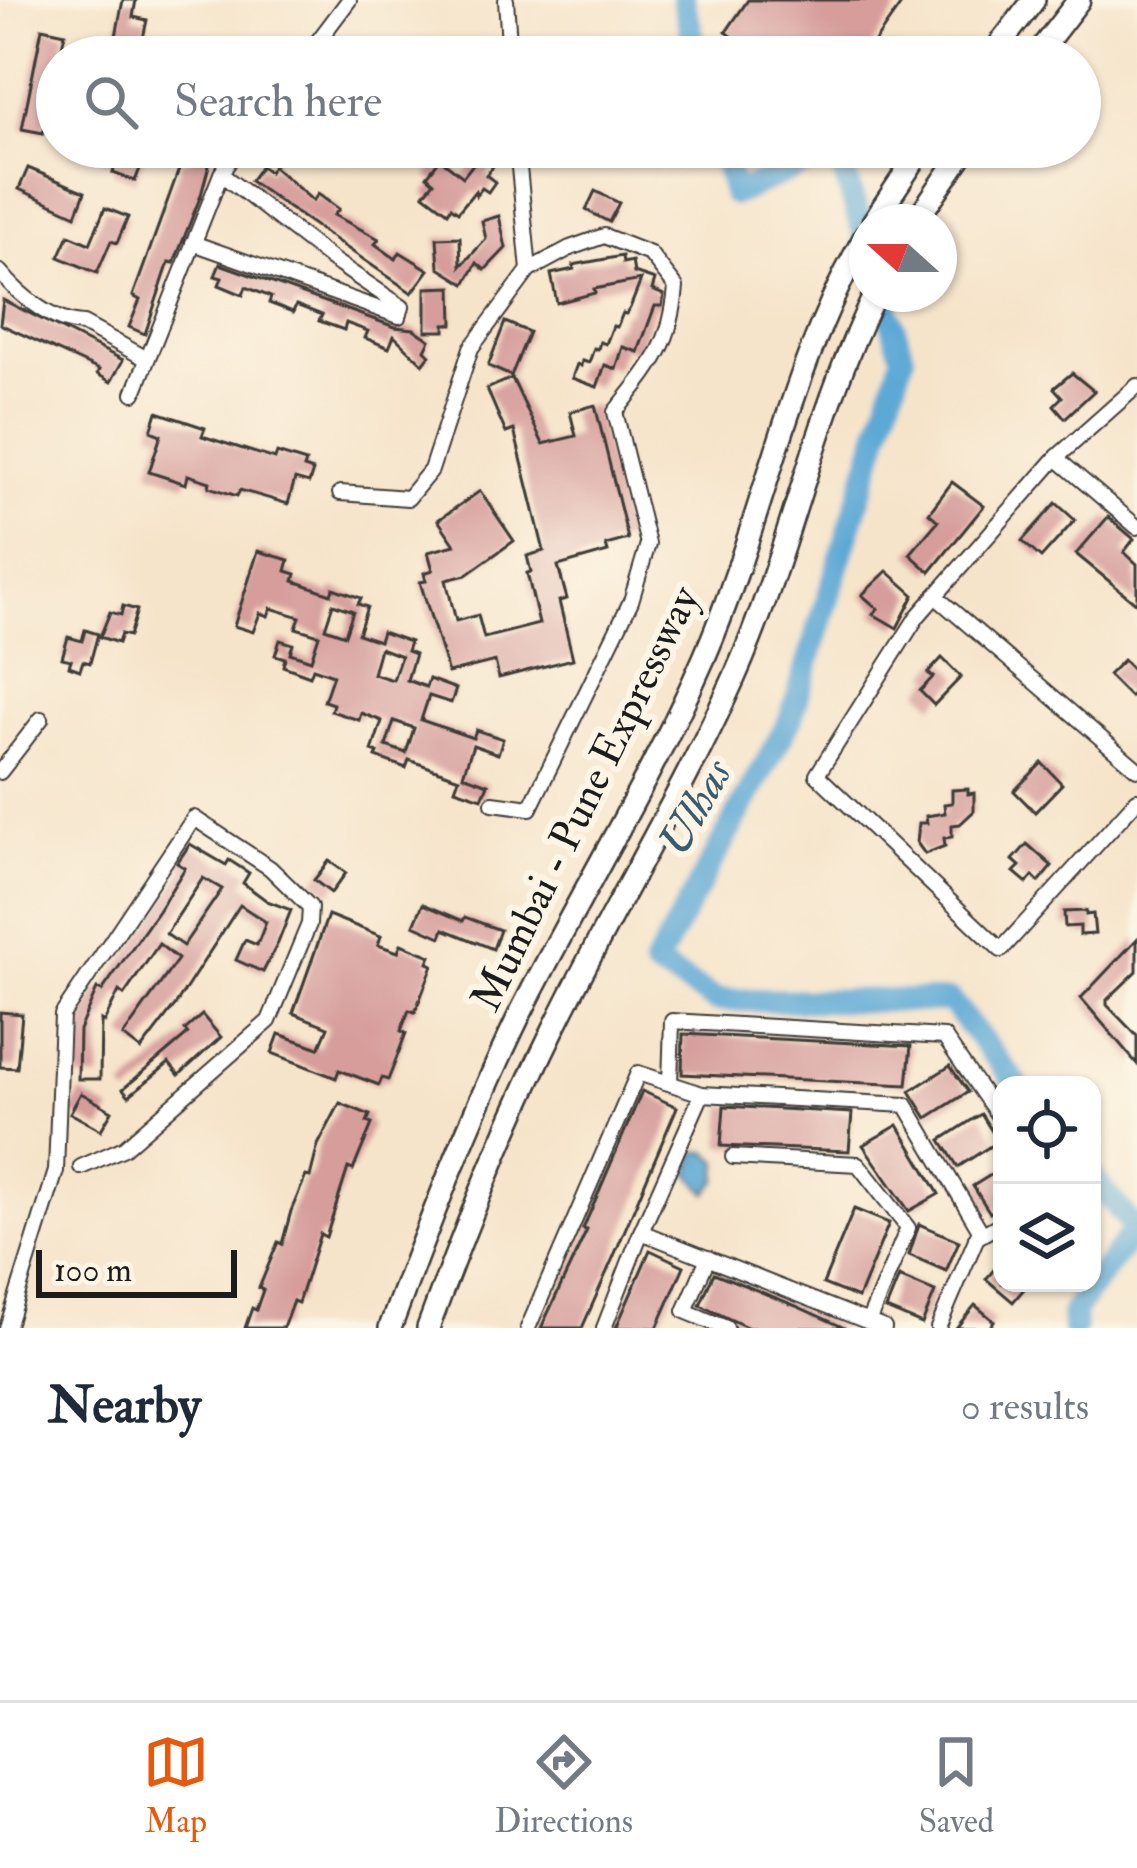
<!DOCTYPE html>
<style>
:root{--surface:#fff;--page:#f2f2f3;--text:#1f2937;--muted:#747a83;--line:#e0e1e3;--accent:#ea580c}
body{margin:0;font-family:"IM FELL Double Pica",serif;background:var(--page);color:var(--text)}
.controls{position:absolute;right:36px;bottom:36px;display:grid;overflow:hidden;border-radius:24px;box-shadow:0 3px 9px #0004}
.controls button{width:108px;height:108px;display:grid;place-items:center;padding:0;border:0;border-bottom:3px solid var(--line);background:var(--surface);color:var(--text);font:60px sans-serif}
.compass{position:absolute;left:849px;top:204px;width:108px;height:108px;border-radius:50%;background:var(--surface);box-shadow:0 3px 9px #0004;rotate:291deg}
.scale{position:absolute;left:36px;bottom:30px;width:201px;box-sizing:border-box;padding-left:12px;border:6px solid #1c1c1c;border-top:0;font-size:33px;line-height:42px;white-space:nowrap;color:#1c1c1c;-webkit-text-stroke:9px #fcf5e5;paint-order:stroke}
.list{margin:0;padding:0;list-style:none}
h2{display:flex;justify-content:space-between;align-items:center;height:156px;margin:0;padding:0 48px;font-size:51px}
h2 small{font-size:39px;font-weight:400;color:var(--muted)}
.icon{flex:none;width:66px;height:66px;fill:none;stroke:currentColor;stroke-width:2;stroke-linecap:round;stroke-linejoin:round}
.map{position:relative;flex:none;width:1137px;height:1328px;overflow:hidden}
.search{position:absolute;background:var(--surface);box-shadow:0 3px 9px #0004;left:36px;right:36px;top:36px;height:132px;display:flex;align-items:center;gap:30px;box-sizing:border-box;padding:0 42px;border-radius:66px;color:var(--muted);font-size:45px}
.sheet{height:372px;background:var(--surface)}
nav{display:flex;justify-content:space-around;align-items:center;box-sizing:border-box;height:168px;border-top:3px solid var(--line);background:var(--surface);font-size:33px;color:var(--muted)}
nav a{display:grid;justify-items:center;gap:6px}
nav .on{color:var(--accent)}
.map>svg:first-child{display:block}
.water{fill:#5da9d6;stroke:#3c6279;stroke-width:3}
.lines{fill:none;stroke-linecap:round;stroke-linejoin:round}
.river{stroke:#5da9d6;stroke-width:24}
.building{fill:#d69d9b;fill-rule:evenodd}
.minor-casing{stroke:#3d3a36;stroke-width:18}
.highway-casing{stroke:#3d3a36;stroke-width:26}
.minor{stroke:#fff;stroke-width:14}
.highway{stroke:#fff;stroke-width:21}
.labels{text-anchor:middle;stroke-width:12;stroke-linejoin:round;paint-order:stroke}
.street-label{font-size:42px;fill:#1c1c1c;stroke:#fcf5e5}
.water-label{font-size:45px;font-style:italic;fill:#395b70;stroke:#fcf5e5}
</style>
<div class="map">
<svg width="1137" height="1328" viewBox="0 0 1137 1328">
<rect width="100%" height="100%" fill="#fcf5e5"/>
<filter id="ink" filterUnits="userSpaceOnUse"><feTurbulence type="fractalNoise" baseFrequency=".00833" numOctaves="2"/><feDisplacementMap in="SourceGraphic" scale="24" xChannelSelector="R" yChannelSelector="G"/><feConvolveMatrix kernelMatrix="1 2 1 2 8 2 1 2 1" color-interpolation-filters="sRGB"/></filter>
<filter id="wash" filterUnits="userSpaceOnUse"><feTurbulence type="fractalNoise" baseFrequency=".004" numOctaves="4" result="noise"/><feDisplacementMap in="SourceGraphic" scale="48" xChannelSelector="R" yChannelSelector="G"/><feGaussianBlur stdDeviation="2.7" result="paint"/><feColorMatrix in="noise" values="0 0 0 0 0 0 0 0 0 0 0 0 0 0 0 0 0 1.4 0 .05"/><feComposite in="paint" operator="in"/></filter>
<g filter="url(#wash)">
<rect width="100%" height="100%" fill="#f6e4ca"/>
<path class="water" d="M696,1152H708L719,1162L718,1180L707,1193L689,1173Z"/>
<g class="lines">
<g class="river">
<path d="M683,0L698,57"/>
<path d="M722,147L734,194L837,151L867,243"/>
<path d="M883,294L903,356L791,718L655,965L716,1000L950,1001L1018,1085"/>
<path d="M1074,1328L1073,1312L1135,1229L1092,1176"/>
</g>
</g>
<g id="blocks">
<g class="building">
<path d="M123,0H136L133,17L147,20L139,57H112Z"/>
<path d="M748,0H904L864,57H761L726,32Z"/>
<path d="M42,28L65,33L43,133L22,129Z"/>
<path d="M64,147H121L145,156L135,181L113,173L115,165Z"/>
<path d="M194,147H214L201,195L174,263L169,262L145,334L129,327L140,300L133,296L183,158L189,161Z"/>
<path d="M481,154L494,165L486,175L495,182L488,192L482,188L476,196L475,191L458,212L451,207L448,212L424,194L434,182L427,176L440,159L463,177Z"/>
<path d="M261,166L269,172L273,166L313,201L318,194L339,209L334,215L379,239L375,244L396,259L400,252L429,270L412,293L250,181Z"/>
<path d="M28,168L85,192L76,215L19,189Z"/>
<path d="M595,191L619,203L609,222L586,210Z"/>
<path d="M105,208L128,217L117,243L111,241L97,273L59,257L69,235L90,244Z"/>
<path d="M499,216L506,248L485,270L477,263L465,284L439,268L437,238L460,237L461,266L486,239L482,221Z"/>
<path d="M622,256L623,263L632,261L634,273L655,280L652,290L664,295L662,306H655L638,352L623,347L616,369L605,365L597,387L572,378L577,364L581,366L582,361L589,363L594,348L598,349L600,342L606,344L613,326L617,327L623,313L626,314L630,308L641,280L594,289L595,293L557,303L551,274L574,269L573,265Z"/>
<path d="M220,264L395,327L414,329L430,340L425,350L430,355L423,364L394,336L389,348L365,338L368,331L346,323L344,330L319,321L322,315L296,305L293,312L269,303L271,297L246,287L243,295L219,285L222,278L215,276Z"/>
<path d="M452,287L453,324H445V331H426V288Z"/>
<path d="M3,300L123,360L111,382L97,374L99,370L0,324Z"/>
<path d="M505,322L529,332L511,376L488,366Z"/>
<path d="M1072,373L1094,391L1065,418L1054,405L1062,397L1054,388Z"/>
<path d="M512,378L543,444L576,436L570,412L595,405L628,539L606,545L608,552L558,566L567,599L559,601L573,659L499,678L495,661L448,673L420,582L426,581L424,573L433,570L428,552L455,545L438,520L480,491L514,541L466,575L446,580L456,621L478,615L484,638L539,624L527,573L531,572L527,556L544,551L514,430L506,433L487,389Z"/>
<path d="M157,412L205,428L202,436L275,459L277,453L306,462L304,468L313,471L309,483L295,479L288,504L240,490L237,496L209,487L210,482L188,475L186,484L149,472L161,435L151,431Z"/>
<path d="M952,482L984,506L930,572L910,554L938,521L929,513Z"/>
<path d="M1056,503L1075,520L1041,558L1022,541Z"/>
<path d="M1108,517L1134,539L1124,552L1137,564V604L1076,554Z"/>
<path d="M258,551L289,560L286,571L296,574L294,581L331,594L333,588L361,598L358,604L367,607L358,634L379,641L382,632L410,642L407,651L415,654L407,680L426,687L429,679L456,689L451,703L429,696L421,720L473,738L476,730L503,739L498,754L473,745L463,775L488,784L482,798L455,789L459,778L409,760L406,768L376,757L378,753L372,751L382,721L361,713L359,720L331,711L333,704L324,701L333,675L313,668L310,676L283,666L285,658L275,655L280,640L293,644L290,653L311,660L319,635L296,628L300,617L271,608L268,616L260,613L253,632L234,626ZM333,604L353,611L345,635L325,628ZM380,648L401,656L393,680L373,674ZM394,721L414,728L406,753L386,746Z"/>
<path d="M887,571L914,595L897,628L873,614L878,609L862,595Z"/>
<path d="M123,606L137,610L129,636L121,634L118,643L100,637L110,612L121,615Z"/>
<path d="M85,630L98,634L90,663L83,661L80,670L69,666L71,660L62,658L68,637L82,641Z"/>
<path d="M942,658L961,677L934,705L920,691L933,677L928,673Z"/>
<path d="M1123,660L1137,674V689L1130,697L1108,675Z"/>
<path d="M1042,763L1062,784L1035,812L1014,791Z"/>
<path d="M968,789V794L974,793V811L960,824L952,825V837L944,838L945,846L925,854L917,843L919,823H927L926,816L945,813L944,804L952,803V790Z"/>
<path d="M190,844L226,865L229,860L249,873L243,883L267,901L291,910L278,943L263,972L236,960L245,940L257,945L266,922L240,905L176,1004L141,1050L123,1036L178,959L159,944L124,995L119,991L104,1022L101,1020L100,1079H78L79,1030L97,989L102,991L158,911L185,868L177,863ZM203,878L222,889L183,946L166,934Z"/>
<path d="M1027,844L1052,866L1039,882L1033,876L1027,883L1014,872L1020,866L1013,860Z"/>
<path d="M329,861L346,873L331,893L314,880Z"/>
<path d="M423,904L463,921L465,917L500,930L493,949L444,929L441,937L414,925Z"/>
<path d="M1086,911V915L1093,914L1095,934L1080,935V926L1065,927L1064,912Z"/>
<path d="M328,915L381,936L378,945L398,952L401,944L431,956L428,963L433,965L415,1012L409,1010L401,1031L406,1033L392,1070L388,1080L382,1078L379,1085L339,1070L336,1078L272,1053L279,1034L319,1048L328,1027L293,1013Z"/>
<path d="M1137,939V971L1107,1000V1005L1137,1036V1064L1081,998Z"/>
<path d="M0,1012L22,1014L17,1068L0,1067Z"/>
<path d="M202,1015L221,1037L179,1075L169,1063L129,1096L123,1089L188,1034L185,1030Z"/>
<path d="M683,1034L911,1046L907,1085L682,1074Z"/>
<path d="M950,1066L968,1092L927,1118L910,1091Z"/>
<path d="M642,1091L677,1107L613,1258L582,1328H541L587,1230L583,1229Z"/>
<path d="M81,1093L112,1111L101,1130L70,1113Z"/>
<path d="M340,1103L370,1115L367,1122L372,1124L353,1170L348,1168L326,1237L320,1234L298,1303L293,1301L283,1328H245L252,1308L256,1310L263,1290L259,1288L278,1242L282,1244L291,1211L306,1176L310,1177L318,1145Z"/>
<path d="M724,1106L852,1113L849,1151L721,1146Z"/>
<path d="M981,1114L998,1141L958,1167L941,1140Z"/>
<path d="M898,1125L939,1194L909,1211L863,1145Z"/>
<path d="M1002,1168V1205L990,1213L973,1186Z"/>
<path d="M854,1209L889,1223L858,1298L823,1284Z"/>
<path d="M919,1224L959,1241L946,1271L909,1255Z"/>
<path d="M650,1250L684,1266L665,1310L657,1328H616Z"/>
<path d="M1002,1260V1283H1029L1013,1302L986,1279Z"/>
<path d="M714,1273L796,1306L845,1328H749L700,1305Z"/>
<path d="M899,1277L935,1292L922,1324L886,1309Z"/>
<path d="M975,1305L994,1321L989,1328H956Z"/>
</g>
</g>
</g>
<g filter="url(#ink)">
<use href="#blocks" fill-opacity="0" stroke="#3d3a36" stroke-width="3"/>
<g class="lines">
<g class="minor-casing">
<g id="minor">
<path d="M506,0L510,57"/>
<path d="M306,57L349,0"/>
<path d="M193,243L399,316L402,307L331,259L221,174"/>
<path d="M0,272C19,295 52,323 83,324L147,359"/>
<path d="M1137,386L1056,458L917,617L817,775L1001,950L1137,800"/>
<path d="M134,393L221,174L238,147"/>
<path d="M1056,458L1137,527"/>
<path d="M340,493L408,498L431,470L471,348L529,270"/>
<path d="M935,596L1137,769"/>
<path d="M0,772L41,719"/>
<path d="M493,803L530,808L631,601L648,544L615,412C651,367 671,347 676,287L650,254L604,236L570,248L529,270L517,147"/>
<path d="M670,1083L672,1021L944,1037L1002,1121"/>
<path d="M733,1157L858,1164L908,1228L868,1322"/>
<path d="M641,1232L702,1094"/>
<path d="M976,1238L1002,1223"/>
<path d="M708,1258L685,1311L726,1328"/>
<path d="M7,1328L56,1171L62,1015L194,818L270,868L310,907L309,924L269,1021L124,1148L81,1167"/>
<path d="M528,1328L638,1073L702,1094L906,1105L980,1230L938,1328"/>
<path d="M604,1328L641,1232L884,1328"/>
</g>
</g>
<g class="highway-casing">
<g id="highway">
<path d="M990,57L1034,0"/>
<path d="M1035,57L1079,0"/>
<path d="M873,222L923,147"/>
<path d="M915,222L967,147"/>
<path d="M390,1328C429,1222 470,1117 519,1016C579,896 650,781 704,658C765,517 787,369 867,233"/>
<path d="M428,1328C465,1228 504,1130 551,1034C609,914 679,800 734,678C790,553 814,417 875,294"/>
</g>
</g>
<use href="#minor" class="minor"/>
<use href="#highway" class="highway"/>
</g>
</g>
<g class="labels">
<g class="street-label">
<text transform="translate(584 798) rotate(-64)" y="15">Mumbai - Pune Expressway</text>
</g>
<g class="water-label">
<text transform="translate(694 807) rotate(-61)" y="16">Ulhas</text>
</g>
</g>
</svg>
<div class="controls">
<button><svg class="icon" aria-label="locate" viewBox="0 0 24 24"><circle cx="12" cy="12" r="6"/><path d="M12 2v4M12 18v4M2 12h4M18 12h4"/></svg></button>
<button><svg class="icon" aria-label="layers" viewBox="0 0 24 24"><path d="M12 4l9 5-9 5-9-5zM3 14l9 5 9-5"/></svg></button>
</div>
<svg class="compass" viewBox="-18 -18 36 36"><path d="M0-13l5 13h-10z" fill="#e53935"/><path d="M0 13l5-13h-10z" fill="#747a83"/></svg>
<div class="scale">100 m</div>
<div class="search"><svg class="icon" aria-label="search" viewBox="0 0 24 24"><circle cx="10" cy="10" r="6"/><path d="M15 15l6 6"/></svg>Search here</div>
</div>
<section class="sheet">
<h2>Nearby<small>0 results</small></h2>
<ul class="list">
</ul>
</section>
<nav>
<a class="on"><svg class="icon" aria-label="map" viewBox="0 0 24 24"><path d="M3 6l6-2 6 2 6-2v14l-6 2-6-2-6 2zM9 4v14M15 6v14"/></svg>Map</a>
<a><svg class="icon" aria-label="directions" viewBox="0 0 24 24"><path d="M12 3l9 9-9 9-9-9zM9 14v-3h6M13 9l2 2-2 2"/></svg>Directions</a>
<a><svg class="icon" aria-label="saved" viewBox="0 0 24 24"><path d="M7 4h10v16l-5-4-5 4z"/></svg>Saved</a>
</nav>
